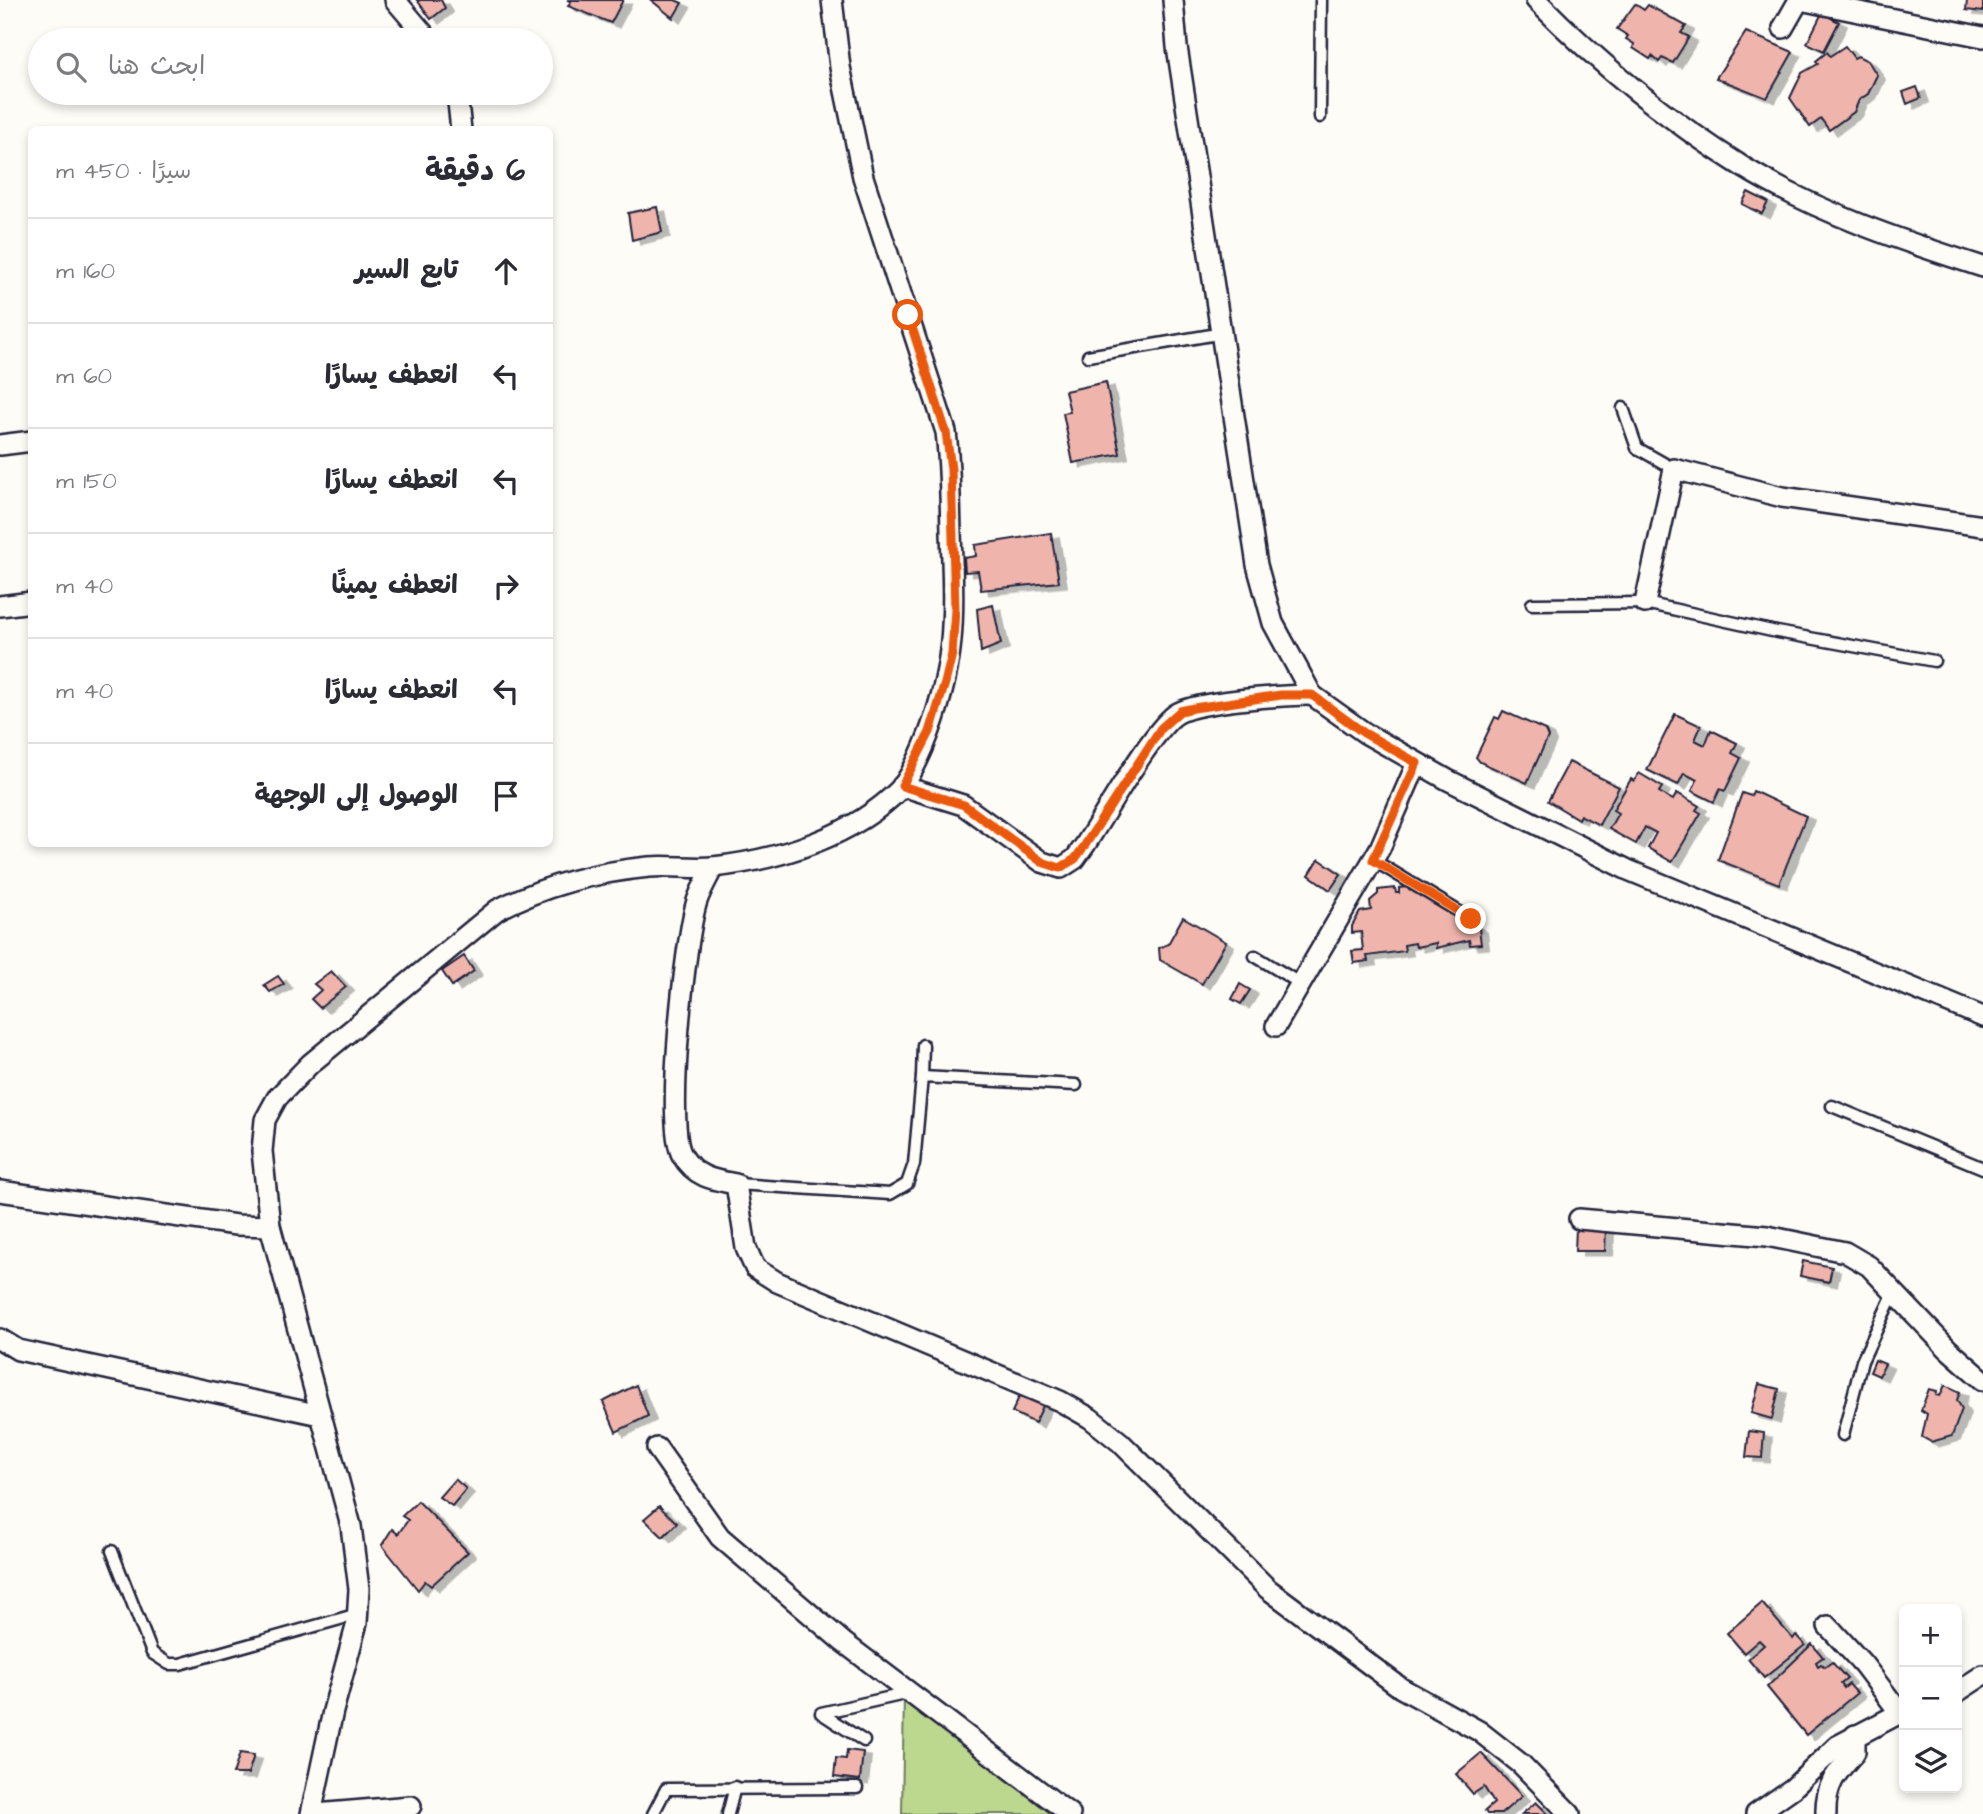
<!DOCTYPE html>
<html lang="ar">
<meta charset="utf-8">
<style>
:root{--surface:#fff;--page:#f2f2f3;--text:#2b2b33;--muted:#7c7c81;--line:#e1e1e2}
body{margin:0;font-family:"Architects Daughter","Playpen Sans Arabic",sans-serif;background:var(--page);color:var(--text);direction:rtl}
.controls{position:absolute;right:21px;bottom:21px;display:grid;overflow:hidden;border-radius:10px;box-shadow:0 4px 10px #0003}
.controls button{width:63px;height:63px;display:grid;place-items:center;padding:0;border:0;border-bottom:2px solid var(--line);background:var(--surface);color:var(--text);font:35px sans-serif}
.stop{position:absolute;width:21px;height:21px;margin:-16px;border:5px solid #ea580c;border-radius:50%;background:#fff}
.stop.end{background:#ea580c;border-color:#fff;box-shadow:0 2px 7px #0008}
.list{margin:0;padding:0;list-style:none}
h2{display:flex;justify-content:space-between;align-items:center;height:91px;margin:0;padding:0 28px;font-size:30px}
h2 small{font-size:23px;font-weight:400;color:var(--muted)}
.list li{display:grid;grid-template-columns:46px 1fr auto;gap:21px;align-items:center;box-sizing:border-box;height:105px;padding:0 28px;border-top:2px solid var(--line)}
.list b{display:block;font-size:26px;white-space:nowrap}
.list em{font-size:23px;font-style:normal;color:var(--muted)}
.icon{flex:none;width:38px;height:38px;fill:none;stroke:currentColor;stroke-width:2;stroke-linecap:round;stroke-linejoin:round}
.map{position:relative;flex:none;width:1983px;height:1814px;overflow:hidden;direction:ltr}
.search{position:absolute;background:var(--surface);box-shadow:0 4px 10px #0003;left:28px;top:28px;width:525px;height:77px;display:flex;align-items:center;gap:18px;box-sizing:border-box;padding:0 24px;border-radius:38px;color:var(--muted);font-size:26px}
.panel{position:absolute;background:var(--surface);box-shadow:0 4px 10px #0003;left:28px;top:126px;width:525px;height:721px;border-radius:10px;direction:rtl}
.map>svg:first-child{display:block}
.green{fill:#bcd78e;stroke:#6f7c64;stroke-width:2}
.building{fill:#efb4ac;stroke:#22223b;stroke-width:2;filter:url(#shadow)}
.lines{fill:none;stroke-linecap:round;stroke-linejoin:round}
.lane-casing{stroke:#22223b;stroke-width:15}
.street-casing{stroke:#22223b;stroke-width:24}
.lane{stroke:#fdfcf7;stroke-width:10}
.street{stroke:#fdfcf7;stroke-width:19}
.route{stroke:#ea580c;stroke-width:9}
</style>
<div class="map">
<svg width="1983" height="1814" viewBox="0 0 1983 1814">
<defs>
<filter id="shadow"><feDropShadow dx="8" dy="4.5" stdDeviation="0" flood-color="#0004"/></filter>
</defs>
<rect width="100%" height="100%" fill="#fdfcf7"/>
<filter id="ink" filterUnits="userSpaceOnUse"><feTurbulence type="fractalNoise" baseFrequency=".0143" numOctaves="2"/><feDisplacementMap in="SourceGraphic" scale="14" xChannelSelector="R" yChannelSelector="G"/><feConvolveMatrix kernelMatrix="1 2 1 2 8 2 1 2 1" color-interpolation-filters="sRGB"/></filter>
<g filter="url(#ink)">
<path class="green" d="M904,1693L1055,1814H902Z"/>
<g class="building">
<path d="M417,0H441L445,8L431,19Z"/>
<path d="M567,0H623L611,23L568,6L571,1Z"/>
<path d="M651,0H675L682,3L673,18Z"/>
<path d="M1967,0H1983V12L1966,10Z"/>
<path d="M1635,4L1644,10L1648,5L1686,26L1681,33L1689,37L1673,63L1662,58L1659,62L1652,56L1650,59L1633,48L1634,44L1626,39L1628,36L1617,29Z"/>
<path d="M1822,13L1839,22L1824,51L1807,43Z"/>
<path d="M1746,32L1793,52L1767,98L1716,78Z"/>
<path d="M1845,46L1854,58L1858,56L1868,61L1877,75L1868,94L1859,100L1854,112L1829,130L1821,119L1810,127L1790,98L1802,73L1818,64L1816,61L1827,52L1830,56Z"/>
<path d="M1917,87L1921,98L1907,104L1903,92Z"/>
<path d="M1748,192L1768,202L1762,214L1742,204Z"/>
<path d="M657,207L662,232L632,240L628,213Z"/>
<path d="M1106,382L1120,454L1073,463L1063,413L1070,412L1065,391Z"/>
<path d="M1051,533L1059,582L981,590L978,571L965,572L964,558L976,556L975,545Z"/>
<path d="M993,605L1001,644L981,652L977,609Z"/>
<path d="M1503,711L1545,730L1548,737L1527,783L1480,762L1476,757L1495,717L1499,719Z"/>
<path d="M1675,714L1701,726L1695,740L1705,745L1711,730L1737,743L1732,753L1741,758L1725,791L1720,789L1714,802L1692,791L1697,780L1684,773L1678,785L1647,770Z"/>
<path d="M1569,762L1619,787L1599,825L1580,815L1578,819L1548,801Z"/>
<path d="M1639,773L1662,787L1659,792L1673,800L1677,793L1699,806L1696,810L1701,813L1672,862L1648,848L1656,833L1645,827L1636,844L1609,829L1618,813L1613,810L1631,779L1634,781Z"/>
<path d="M1753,791L1806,816L1779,884L1718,860L1742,793L1751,796Z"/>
<path d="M1319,859L1341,874L1330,890L1309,875Z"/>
<path d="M1416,886L1479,928L1481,944L1470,945L1469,940L1436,948V943L1416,947L1415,943L1404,945L1405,951L1367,956L1368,961L1354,963L1352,951L1363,950L1361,932L1352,933V926L1360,912L1371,910L1370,901L1378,894V890L1395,888L1396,893H1399V888Z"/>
<path d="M1183,917L1226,942L1202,984L1160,960L1159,948L1168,944Z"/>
<path d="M464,956L474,971L452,986L442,971Z"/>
<path d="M331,971L346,987L320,1008L311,999L321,990L314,984Z"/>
<path d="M278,976L284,984L270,992L264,985Z"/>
<path d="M1240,984L1250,990L1241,1004L1232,999Z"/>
<path d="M1576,1228H1606L1605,1251H1575Z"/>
<path d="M1803,1261L1832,1267L1829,1282L1800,1276Z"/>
<path d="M1875,1360L1885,1364L1879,1376L1870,1372Z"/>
<path d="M1759,1384L1779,1389L1772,1419L1751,1413Z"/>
<path d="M636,1385L648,1416L616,1432L603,1402Z"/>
<path d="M1945,1385L1960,1392L1957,1400L1962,1409L1952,1436L1931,1442L1922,1437L1927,1414L1921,1410L1929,1389L1937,1391L1936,1395L1940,1396Z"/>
<path d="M1021,1393L1044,1404L1035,1423L1012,1412Z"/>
<path d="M1749,1431L1764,1433L1762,1458L1746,1457Z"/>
<path d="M455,1479L466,1489L452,1506L439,1497Z"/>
<path d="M418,1501L468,1552L431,1586L425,1581L418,1590L382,1545L392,1529L398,1534L408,1520L402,1516Z"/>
<path d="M659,1506L677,1523L663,1537L644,1519Z"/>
<path d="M1762,1603L1793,1639L1796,1635L1805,1645L1764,1678L1748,1659L1764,1645L1759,1640L1744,1653L1727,1633Z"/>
<path d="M1812,1644L1823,1657L1816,1662L1818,1666L1821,1664L1825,1667L1832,1662L1847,1679L1841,1684L1844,1688L1849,1684L1857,1693L1806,1735L1767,1687Z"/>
<path d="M847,1750L863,1752L860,1780L834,1777L836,1758L846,1759Z"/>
<path d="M240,1753L254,1755L248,1774H233Z"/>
<path d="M1481,1753L1522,1796L1501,1814H1487L1485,1811L1494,1803L1484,1787L1473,1794L1456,1774Z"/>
<path d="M1536,1802L1548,1814H1522Z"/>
</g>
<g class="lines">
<g class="lane-casing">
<g id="lane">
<path d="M1320,117L1321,0"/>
<path d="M1088,356L1223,333"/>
<path d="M1623,408L1637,448L1674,469"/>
<path d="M1532,604L1645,603L1772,631L1934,661"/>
<path d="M1373,860L1471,919"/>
<path d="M1255,956L1301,984"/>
<path d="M922,1077L923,1045"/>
<path d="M1832,1106L1983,1168"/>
<path d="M736,1184L890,1194L907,1184L914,1164L922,1077L1076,1085"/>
<path d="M1843,1435L1862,1361L1894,1292"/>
<path d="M112,1551L152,1653L169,1664H180L358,1614"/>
<path d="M864,1741L821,1713L909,1693"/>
<path d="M653,1814L666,1789L857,1788"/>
<path d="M728,1814L735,1787"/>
</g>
</g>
<g class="street-casing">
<g id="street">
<path d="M395,0L429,40"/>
<path d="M1173,0L1177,47L1257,565L1273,623L1312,695L1365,733L1448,780L1628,870L1983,1017"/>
<path d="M1536,0C1598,63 1668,120 1743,167C1816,212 1902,241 1983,267"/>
<path d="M1800,0L1983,37"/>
<path d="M1783,28L1799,0"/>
<path d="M457,93L461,130"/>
<path d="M0,445L32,441"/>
<path d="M1645,603L1674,469L1782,497L1983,526"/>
<path d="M0,606L32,602"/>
<path d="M902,786L963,805L1042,862L1061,868L1075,859L1085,845C1103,818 1155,725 1178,713C1200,701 1285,695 1312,695"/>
<path d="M713,867C708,878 701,889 697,901C685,938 665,1126 682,1155C694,1177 713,1180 736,1184L746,1248L755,1268L777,1282L1060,1401L1090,1418L1120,1442L1268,1589L1401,1688L1479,1731L1521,1764L1570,1814"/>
<path d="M1276,1026L1380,848L1417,763"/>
<path d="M0,1191L236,1225L270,1226"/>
<path d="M1579,1219L1767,1236L1845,1252L1869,1266L1948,1349L1983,1380"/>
<path d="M0,1339L18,1350L320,1415"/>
<path d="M657,1448L720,1537L843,1642L1070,1814"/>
<path d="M1828,1626L1863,1664L1900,1713"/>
<path d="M1957,1692L1983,1675"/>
<path d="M311,1814L333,1711L357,1623L359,1589L351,1526L270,1226L262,1151L265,1120L277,1098L310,1064L497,910C543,886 597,872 649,867C670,865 692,869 713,867C778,860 855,836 901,788C911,776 918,760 924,746C957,666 954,616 951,532C950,498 950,466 946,432L863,177L840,67L832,0"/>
<path d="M316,1814L411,1806"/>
<path d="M1756,1814L1793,1788L1837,1746L1904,1711"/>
<path d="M1826,1814C1825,1785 1836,1773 1855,1752V1735"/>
</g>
</g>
<use href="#lane" class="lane"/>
<use href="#street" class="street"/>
</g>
</g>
<g class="lines" filter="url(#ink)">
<path class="route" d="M908,315L946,432L951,469L955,609L952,654L945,683L930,732L902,786L964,805L1042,862L1060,868L1075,859L1085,845L1161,728L1180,711L1194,708L1281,695H1312L1364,733L1417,763L1373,860L1471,919"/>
</g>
</svg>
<div class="controls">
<button>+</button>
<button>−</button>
<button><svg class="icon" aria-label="layers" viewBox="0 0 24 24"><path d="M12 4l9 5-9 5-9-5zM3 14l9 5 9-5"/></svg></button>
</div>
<div class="stop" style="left:908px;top:315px"></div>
<div class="stop end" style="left:1471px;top:919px"></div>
<div class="search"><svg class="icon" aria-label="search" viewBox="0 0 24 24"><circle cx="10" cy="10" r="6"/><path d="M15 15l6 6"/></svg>ابحث هنا</div>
<section class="panel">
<h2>6 دقيقة<small>سيرًا · 450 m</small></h2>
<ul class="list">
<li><svg class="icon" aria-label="ahead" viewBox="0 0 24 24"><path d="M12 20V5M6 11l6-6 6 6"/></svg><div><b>تابع السير</b></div><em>160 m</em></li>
<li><svg class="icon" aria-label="left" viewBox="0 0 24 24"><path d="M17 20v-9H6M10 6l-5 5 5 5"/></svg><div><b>انعطف يسارًا</b></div><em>60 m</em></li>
<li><svg class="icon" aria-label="left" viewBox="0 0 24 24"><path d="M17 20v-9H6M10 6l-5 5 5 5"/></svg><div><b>انعطف يسارًا</b></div><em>150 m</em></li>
<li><svg class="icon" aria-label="right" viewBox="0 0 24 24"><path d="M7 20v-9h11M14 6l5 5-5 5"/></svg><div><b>انعطف يمينًا</b></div><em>40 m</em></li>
<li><svg class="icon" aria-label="left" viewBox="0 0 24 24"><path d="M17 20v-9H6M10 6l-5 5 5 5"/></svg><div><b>انعطف يسارًا</b></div><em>40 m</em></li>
<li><svg class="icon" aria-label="arrive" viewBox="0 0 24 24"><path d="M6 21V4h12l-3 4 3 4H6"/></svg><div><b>الوصول إلى الوجهة</b></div></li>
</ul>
</section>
</div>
